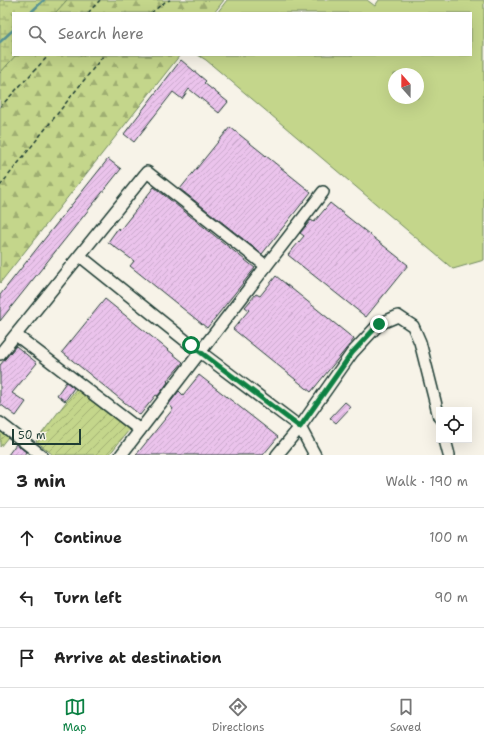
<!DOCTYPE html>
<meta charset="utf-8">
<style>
:root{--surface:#fff;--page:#f6f6f6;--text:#222;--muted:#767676;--line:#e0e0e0;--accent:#0b8043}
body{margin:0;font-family:"Shantell Sans",sans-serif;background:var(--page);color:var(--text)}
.controls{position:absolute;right:12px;bottom:12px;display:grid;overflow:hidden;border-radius:0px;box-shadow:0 4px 16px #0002}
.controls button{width:36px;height:36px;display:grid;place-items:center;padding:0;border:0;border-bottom:1px solid var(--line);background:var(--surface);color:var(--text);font:20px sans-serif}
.compass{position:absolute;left:388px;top:68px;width:36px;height:36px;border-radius:50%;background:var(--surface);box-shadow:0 4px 16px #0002;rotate:339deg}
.scale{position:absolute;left:12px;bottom:10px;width:69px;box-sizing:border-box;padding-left:4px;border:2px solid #1f3d34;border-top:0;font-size:11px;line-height:14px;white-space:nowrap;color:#1f3d34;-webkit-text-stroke:3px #f7f3e8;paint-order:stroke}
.stop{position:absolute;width:12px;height:12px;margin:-9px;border:3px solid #0b8043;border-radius:50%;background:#fff}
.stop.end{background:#0b8043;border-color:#fff;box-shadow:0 1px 4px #0008}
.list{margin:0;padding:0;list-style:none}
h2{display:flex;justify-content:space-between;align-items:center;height:52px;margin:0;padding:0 16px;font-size:17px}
h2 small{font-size:13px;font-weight:400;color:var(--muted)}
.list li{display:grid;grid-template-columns:26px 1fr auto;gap:12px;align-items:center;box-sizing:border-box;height:60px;padding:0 16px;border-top:1px solid var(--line)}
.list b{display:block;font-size:15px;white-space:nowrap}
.list em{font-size:13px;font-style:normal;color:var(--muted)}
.icon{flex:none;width:22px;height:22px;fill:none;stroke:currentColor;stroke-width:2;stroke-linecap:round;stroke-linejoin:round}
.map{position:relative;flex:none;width:484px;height:455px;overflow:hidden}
.search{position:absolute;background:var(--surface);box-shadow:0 4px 16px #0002;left:12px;right:12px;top:12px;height:44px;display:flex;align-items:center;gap:10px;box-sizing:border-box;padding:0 14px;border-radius:0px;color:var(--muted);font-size:15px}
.sheet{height:232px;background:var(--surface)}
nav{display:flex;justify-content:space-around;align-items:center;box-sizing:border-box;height:56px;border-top:1px solid var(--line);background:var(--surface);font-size:11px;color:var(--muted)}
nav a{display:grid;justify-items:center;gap:2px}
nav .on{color:var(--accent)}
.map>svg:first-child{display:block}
.grass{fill:#c4d68b;stroke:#728a60;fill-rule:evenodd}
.forest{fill:url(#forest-firs);stroke:#728a60}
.wetland{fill:url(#wetland-marsh);stroke:#728a60}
.garden{fill:url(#garden-furrows);stroke:#728a60}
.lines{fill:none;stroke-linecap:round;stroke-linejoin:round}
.stream{stroke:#599597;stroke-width:2.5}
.building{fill:url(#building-hatch);stroke:#1f3d34}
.minor-casing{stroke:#1f3d34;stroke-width:14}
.path{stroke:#1f3d34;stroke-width:1.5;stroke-dasharray:4 3;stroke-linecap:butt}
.minor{stroke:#f7f3e8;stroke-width:11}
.route{stroke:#0b8043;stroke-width:5}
</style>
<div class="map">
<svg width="484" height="455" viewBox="0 0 484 455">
<defs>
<pattern id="forest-firs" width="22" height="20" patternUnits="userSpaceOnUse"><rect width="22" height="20" fill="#c4d68b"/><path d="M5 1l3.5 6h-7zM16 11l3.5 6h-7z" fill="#9faf72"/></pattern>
<pattern id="wetland-marsh" width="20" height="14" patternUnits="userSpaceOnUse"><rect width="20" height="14" fill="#c4d68b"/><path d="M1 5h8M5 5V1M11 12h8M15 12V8" fill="none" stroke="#9faf72"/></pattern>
<pattern id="garden-furrows" width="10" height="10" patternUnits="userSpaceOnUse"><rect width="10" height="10" fill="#c4d68b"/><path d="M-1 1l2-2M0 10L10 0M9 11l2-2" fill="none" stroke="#9faf72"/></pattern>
<pattern id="building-hatch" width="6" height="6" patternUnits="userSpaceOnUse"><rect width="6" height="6" fill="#ebc3ec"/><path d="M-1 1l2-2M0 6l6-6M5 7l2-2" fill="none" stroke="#c9a8cb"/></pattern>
</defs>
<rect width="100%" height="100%" fill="#f7f3e8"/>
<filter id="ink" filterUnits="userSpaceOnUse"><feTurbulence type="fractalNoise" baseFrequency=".025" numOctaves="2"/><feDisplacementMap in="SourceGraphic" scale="8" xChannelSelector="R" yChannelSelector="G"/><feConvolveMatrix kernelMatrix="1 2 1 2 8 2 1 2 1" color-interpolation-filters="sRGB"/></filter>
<g filter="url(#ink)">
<path class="grass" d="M227,0H367L375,6L379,0H484V260L453,269L206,60L198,55H471V13H217ZM394,74H418V98H394Z"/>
<g class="forest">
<path d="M66,0H224L214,13H53Z"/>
<path d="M15,55H180L0,283V72Z"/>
</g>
<path class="wetland" d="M0,0H67L55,13H13V55H16L0,73Z"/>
<g class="garden">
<path d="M76,389L129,430L109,455H53L36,441Z"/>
<path d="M0,431L8,437L0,447Z"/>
</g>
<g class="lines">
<g class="stream">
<path d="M30,13L44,0"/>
<path d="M0,42L13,30"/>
</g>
</g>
<g class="building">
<path d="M181,60L206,81L204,83L228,102L219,113L189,89L182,99L173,92L134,142L124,134Z"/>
<path d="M230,127L311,192L262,254L180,189Z"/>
<path d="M108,159L121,169L0,321V295Z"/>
<path d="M154,187L255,268L207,328L130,266L134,261L108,242L118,228L120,230Z"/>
<path d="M330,203L408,265L366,317L288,255L304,236L300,233L311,220L314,222Z"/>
<path d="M276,276L354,339L311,392L233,329L249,310L245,307L256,294L260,296Z"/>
<path d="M105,299L183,362L167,381L168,382L158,396L156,395L140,415L62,352Z"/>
<path d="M16,346L37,363L12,393L26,402L16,416L0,404V365Z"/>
<path d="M199,375L278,437L263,455H136L173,409L169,404L179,391L183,395Z"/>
<path d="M66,382L74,388L65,401L57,395Z"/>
<path d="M345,402L351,407L336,423L330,418Z"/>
<path d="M16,444L26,452L24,455H8Z"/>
</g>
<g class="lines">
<g class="minor-casing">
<g id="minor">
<path d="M80,256L191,345L300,427L315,455"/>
<path d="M16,335L140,430"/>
<path d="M0,354L147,172L266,266"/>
<path d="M0,423L41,455"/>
<path d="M445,440L449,455"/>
<path d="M121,455L323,192"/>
<path d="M277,455L300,427L352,353L379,324L398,316L413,326L420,342L439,417"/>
</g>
</g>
<g class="path">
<path d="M88,13L100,0"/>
<path d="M151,13L165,2L170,0"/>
<path d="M0,107L49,55"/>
<path d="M0,186L104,55"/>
</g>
<use href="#minor" class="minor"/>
</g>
</g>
<g class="lines" filter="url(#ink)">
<path class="route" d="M191,345L300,427L352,353L379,324"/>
</g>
</svg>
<div class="controls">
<button><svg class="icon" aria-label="locate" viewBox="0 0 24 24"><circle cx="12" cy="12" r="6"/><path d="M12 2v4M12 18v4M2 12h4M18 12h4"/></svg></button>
</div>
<svg class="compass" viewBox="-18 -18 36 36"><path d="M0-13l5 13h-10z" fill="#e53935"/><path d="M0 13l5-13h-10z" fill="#767676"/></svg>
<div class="scale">50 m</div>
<div class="stop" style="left:191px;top:345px"></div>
<div class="stop end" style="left:379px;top:324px"></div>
<div class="search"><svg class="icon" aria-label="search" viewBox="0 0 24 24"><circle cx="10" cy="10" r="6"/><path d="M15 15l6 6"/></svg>Search here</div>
</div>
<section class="sheet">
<h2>3 min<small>Walk · 190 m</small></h2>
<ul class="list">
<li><svg class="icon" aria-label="ahead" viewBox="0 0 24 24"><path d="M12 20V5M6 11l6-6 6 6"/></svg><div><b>Continue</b></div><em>100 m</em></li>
<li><svg class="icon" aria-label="left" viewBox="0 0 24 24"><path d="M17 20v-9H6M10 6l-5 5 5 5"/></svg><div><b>Turn left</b></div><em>90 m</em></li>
<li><svg class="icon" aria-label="arrive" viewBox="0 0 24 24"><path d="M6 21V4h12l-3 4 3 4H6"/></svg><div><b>Arrive at destination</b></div></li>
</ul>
</section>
<nav>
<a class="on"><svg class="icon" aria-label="map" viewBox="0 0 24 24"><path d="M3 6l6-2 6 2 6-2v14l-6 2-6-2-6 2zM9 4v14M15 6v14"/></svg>Map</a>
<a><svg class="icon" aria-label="directions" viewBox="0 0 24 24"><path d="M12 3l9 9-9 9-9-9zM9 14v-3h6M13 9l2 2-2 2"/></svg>Directions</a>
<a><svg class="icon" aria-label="saved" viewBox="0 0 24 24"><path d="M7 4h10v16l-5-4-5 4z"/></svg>Saved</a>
</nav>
